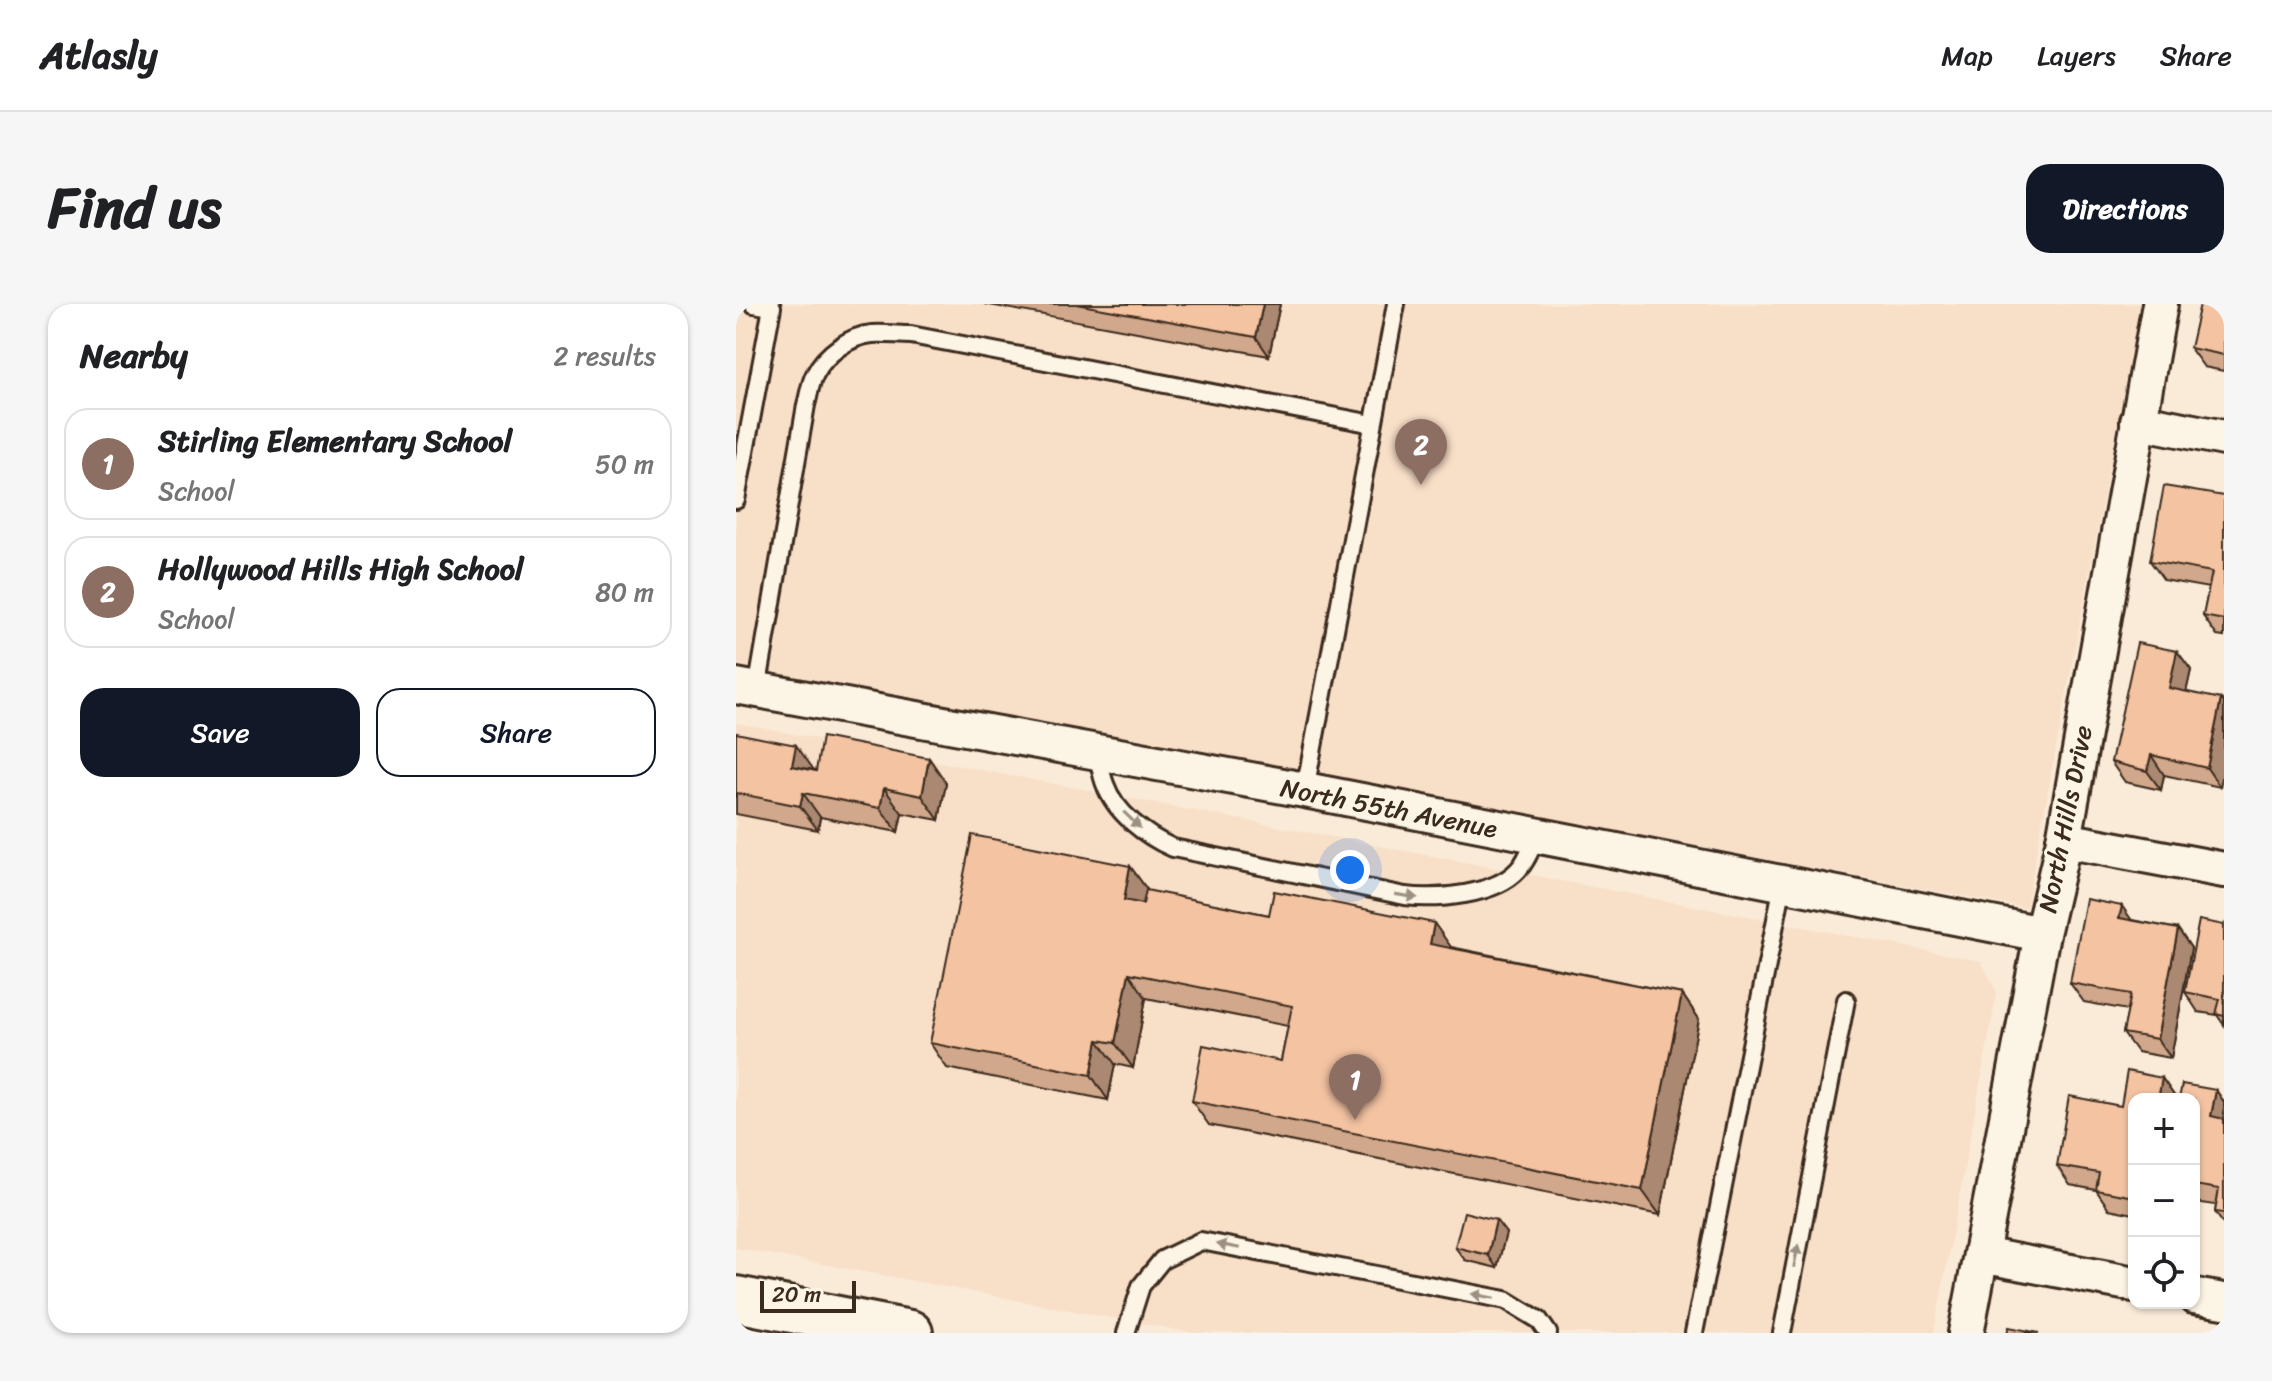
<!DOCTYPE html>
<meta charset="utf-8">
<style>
:root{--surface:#fff;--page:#f6f6f6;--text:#202124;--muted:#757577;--line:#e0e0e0;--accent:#111827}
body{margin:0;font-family:Sriracha,sans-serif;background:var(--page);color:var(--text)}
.controls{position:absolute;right:24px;bottom:24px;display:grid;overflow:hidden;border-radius:16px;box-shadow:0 2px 6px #0004}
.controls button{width:72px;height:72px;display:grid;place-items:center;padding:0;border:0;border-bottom:2px solid var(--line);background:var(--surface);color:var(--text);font:40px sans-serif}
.scale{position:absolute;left:24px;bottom:20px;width:96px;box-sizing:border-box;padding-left:8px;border:4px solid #3b2a1e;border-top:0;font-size:22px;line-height:28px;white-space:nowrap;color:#3b2a1e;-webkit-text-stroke:6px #fcf5e5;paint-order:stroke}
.you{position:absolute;left:614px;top:566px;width:28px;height:28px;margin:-20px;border:6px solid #fff;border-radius:50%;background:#1a73e8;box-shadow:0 0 0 12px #1a73e833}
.badge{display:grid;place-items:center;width:52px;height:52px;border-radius:50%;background:var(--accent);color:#fff;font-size:26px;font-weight:700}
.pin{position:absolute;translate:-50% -66px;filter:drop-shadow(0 2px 4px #0008)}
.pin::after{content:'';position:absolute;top:42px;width:28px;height:24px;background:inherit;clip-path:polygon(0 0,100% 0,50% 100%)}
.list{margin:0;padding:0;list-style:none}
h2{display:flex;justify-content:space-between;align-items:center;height:104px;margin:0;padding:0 32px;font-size:34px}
h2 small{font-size:26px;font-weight:400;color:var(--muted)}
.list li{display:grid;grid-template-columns:52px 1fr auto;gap:24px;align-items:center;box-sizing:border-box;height:112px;margin:0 16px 16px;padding:0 16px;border:2px solid var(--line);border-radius:24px}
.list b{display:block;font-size:30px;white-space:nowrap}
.list p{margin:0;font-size:26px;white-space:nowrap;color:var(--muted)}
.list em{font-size:26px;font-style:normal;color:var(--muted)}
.actions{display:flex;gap:16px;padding:24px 32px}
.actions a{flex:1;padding:18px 0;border:2px solid var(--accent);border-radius:24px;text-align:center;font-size:28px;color:var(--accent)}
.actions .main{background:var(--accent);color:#fff}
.icon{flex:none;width:44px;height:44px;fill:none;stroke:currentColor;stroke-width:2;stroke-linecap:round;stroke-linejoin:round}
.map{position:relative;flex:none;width:1488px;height:1029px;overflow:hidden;border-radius:24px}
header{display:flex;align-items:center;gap:48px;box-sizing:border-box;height:112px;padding:0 40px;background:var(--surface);border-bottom:2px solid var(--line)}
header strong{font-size:38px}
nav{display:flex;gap:44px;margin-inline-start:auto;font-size:28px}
.intro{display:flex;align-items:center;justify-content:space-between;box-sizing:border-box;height:192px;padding:0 48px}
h1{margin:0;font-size:56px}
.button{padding:20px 36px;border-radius:24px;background:var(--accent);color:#fff;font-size:28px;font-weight:700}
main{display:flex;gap:48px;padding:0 48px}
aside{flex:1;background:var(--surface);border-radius:24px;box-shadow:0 2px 6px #0004}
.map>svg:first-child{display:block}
.built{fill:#f8dfc8}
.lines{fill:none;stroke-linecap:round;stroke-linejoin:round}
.lane-casing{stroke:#3b2a1e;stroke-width:22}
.street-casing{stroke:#3b2a1e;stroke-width:40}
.secondary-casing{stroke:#3b2a1e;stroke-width:50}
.lane{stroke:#fcf5e5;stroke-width:16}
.street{stroke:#fcf5e5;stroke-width:34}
.secondary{stroke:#fcf5e5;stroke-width:44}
.wall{fill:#d1a88b;stroke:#3b2a1e;stroke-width:2}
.shaded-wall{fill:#aa8871;stroke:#3b2a1e;stroke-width:2}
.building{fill:#f3c3a2;stroke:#3b2a1e;stroke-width:2}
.oneway{fill:#9c9082}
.labels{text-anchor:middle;stroke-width:6;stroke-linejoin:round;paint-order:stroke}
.street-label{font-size:26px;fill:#3b2a1e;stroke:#fcf5e5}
</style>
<header>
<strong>Atlasly</strong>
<nav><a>Map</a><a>Layers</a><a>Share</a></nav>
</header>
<div class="intro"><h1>Find us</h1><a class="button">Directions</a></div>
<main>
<aside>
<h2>Nearby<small>2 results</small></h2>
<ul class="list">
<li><span class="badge" style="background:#8d6e63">1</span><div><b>Stirling Elementary School</b><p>School</p></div><em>50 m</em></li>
<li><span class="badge" style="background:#8d6e63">2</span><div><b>Hollywood Hills High School</b><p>School</p></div><em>80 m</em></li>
</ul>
<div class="actions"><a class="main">Save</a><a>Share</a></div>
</aside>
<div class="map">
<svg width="1488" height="1029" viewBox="0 0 1488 1029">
<rect width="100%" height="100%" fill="#faebd8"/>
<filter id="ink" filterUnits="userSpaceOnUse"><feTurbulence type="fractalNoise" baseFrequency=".0125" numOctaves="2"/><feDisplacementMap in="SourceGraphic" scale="16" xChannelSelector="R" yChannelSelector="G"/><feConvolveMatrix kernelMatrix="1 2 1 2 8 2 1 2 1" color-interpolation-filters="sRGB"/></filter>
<g filter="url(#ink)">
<g class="built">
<path d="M0,0H1404L1290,604L0,362Z"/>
<path d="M0,419L1245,657L1261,688L1198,1029H457L0,944Z"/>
</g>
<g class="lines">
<g class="lane-casing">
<g id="lane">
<path d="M0,196L36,3L18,0"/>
<path d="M21,386L70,101C73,91 74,79 79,70C89,50 114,32 136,30C149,29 163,31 175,31L637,120"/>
<path d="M361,449C364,459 365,470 369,480C379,509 410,532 437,544L669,592C702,596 759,591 782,566C791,557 795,544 800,533"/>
<path d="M569,486L660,0"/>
<path d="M390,1029L405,982L426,956L465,937L770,996L803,1016L812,1029"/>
<path d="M958,1029L1047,580"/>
<path d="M1046,1029L1110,696"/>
</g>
</g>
<g class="street-casing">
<g id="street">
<path d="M1402,117L1488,134"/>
<path d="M0,382L569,486L1306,630"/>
<path d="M1328,536L1488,566"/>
<path d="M1245,951L1398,980"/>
<path d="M1458,992L1488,997"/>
<path d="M1230,1029L1306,630L1328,536L1424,0"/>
</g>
</g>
<g class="secondary-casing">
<path id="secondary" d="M0,995L174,1029"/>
</g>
<use href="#lane" class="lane"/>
<use href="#street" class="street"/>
<use href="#secondary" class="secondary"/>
</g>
<g class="wall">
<path d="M248,0H544L533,52Z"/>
<path d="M1488,0V67L1468,63L1454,44Z"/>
<path d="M1488,192V333L1481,332L1467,312L1473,284L1428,276L1414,257Z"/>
<path d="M1441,347L1455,366L1450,387L1484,483L1428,471L1425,486L1389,478L1375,458Z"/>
<path d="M0,429L78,466L193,454L210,479L203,516L166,509L162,528L84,513L82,526L0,510Z"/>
<path d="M394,562L412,587L533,611L715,643L946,690L963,715L924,911L473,821L456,797L545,757L552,722L410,694L397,764L379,760L372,796L211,764L194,739Z"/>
<path d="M1396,616L1442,625L1455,644L1435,754L1401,748L1387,729L1392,706L1348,698L1334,679Z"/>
<path d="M1488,621V721L1481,711L1462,708L1449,688Z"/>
<path d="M1426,774L1439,793L1398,795V910L1373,905L1360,886L1334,881L1321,862L1385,802Z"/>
<path d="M1480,786L1488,798V921L1479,908L1480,901L1458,898V795Z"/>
<path d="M770,929L761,964L729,956L719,943Z"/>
</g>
<g class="shaded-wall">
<path d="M527,0H544L533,52L520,33Z"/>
<path d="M1441,347L1455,366L1447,403L1433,384Z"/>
<path d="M1485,395L1488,398V465L1484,483L1471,464Z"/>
<path d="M60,441L78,466L56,462Z"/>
<path d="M1415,451L1428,471L1425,486L1411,467Z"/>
<path d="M193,454L210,479L203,516L186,492Z"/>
<path d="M148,484L166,509L162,528L144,504Z"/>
<path d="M67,489L84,513L82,526L64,502Z"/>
<path d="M394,562L412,587L405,621L388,596Z"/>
<path d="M1386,602L1399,621L1383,614Z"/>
<path d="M698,619L715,643L711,664L694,640Z"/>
<path d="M1442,625L1455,644L1435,754L1421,735Z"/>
<path d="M393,669L410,694L397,764L379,739Z"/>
<path d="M946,690L963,715L924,911L906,886Z"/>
<path d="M362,736L379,760L372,796L355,771Z"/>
<path d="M1426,774L1439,793V795H1422Z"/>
<path d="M1480,786L1488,798V831L1475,812Z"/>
<path d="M760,916L770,929L761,964L752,951Z"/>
</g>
<g class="building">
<path d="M340,0H527L520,33Z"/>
<path d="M1464,0H1488V51L1454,44Z"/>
<path d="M1428,182L1488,192V316L1467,312L1476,268L1414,257Z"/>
<path d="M1401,339L1441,347L1433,384L1485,395L1471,464L1415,451L1411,467L1375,458Z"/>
<path d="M0,429L60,441L56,462L80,467L86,433L193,454L186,492L148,484L144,504L67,489L64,502L0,489Z"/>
<path d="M236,531L394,562L388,596L407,600L410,586L533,611L538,587L698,619L694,640L946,690L906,886L456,797L467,741L545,757L556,702L393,669L379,739L362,736L355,771L194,739Z"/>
<path d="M1350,595L1386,602L1383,614L1442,625L1421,735L1387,729L1395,690L1334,679Z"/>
<path d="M1463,616L1488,621V712L1480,710L1484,695L1449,688Z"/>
<path d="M1391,767L1426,774L1422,795H1398V893L1360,886L1363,869L1321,862L1333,792L1385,802Z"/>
<path d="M1446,780L1480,786L1475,812L1488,815V909L1479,908L1483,885L1458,881V795H1443Z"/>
<path d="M728,908L760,916L752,951L719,943Z"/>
<path d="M1273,1023L1303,1029H1271Z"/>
</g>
<defs><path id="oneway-solid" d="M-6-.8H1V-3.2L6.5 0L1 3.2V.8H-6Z" transform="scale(2)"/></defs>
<g class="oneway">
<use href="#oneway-solid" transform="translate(396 516) rotate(44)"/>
<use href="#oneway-solid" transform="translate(670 592) rotate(9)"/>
<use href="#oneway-solid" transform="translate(492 942) rotate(-169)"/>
<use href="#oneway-solid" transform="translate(1060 952) rotate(-79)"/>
<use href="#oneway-solid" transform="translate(747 992) rotate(-169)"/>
</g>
</g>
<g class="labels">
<g class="street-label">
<text transform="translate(653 504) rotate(11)" y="9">North 55th Avenue</text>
<text transform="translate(1329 515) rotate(-79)" y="9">North Hills Drive</text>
</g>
</g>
</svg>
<div class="controls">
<button>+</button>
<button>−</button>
<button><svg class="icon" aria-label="locate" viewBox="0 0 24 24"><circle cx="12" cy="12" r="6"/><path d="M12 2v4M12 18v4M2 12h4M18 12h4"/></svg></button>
</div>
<div class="scale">20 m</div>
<div class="you"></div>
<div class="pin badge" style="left:619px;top:816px;background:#8d6e63">1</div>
<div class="pin badge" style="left:685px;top:181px;background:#8d6e63">2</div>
</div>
</main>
